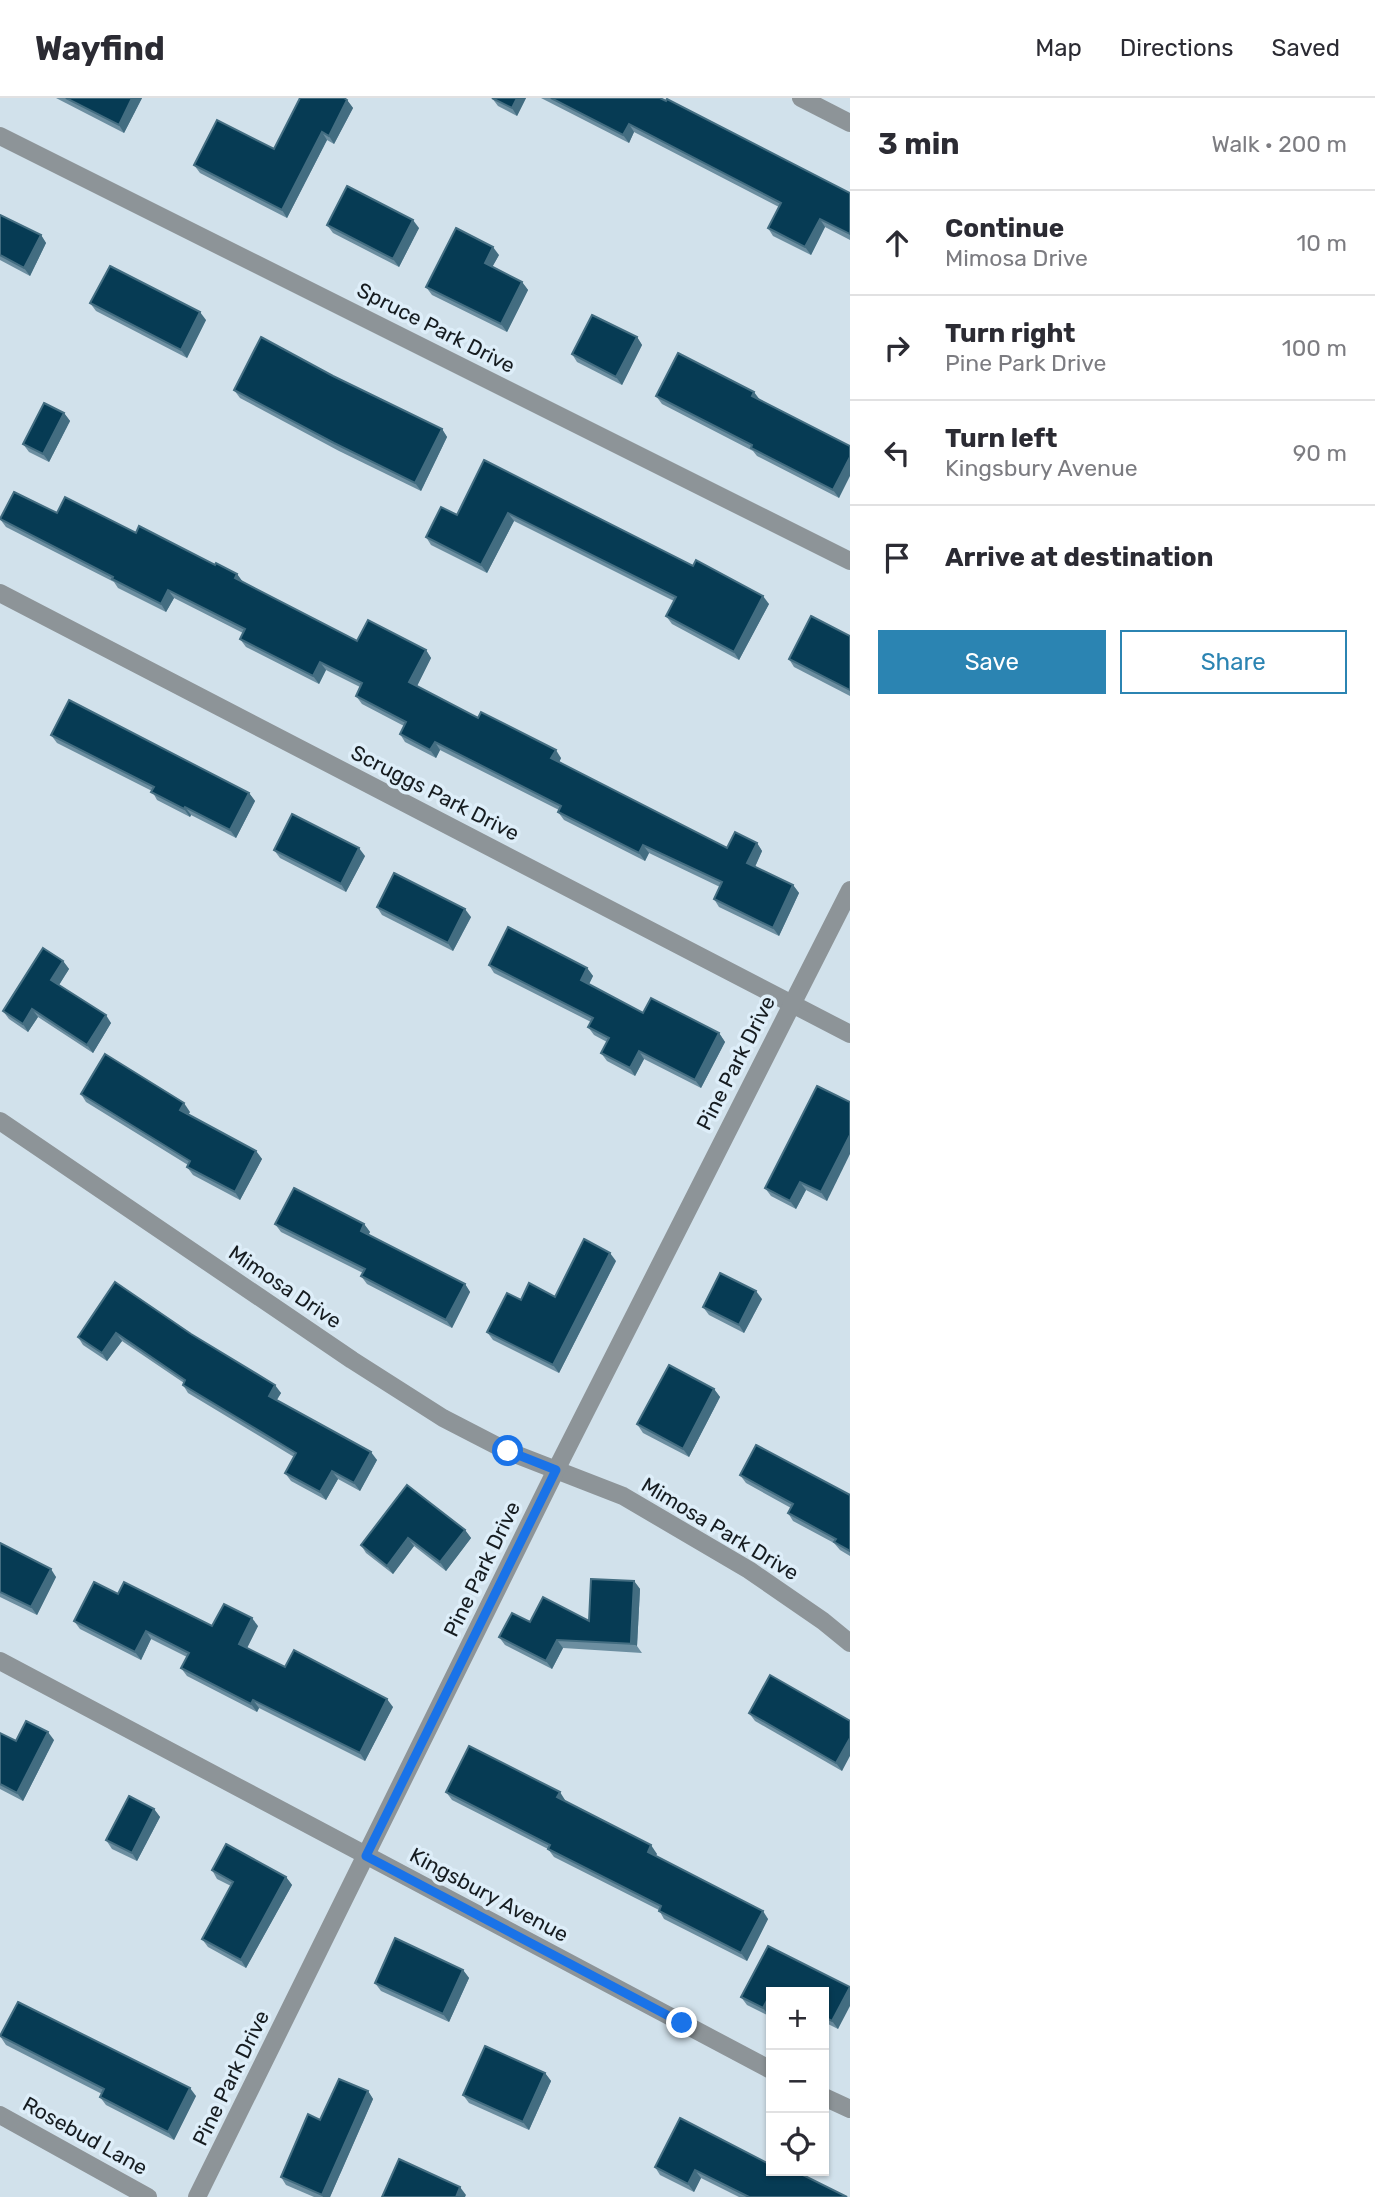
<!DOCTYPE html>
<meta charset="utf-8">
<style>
:root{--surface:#fff;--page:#f7f7f7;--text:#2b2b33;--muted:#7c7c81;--line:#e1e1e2;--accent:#2b84b2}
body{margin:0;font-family:Rubik,sans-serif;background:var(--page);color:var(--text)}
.controls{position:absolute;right:21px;bottom:21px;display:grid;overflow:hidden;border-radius:0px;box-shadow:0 2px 5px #0004}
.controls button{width:63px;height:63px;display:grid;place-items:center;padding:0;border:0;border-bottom:2px solid var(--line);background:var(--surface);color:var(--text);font:35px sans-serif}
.stop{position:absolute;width:21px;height:21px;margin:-16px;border:5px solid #1a73e8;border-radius:50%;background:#fff}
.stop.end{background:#1a73e8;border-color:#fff;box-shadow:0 2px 7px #0008}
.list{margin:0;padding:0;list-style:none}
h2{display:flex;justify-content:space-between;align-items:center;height:91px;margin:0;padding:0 28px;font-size:30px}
h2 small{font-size:23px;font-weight:400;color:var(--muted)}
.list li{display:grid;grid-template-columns:46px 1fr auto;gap:21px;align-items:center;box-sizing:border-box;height:105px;padding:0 28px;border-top:2px solid var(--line)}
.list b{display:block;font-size:26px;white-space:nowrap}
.list p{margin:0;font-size:23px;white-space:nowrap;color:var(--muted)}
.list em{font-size:23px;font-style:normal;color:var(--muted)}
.actions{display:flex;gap:14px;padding:21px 28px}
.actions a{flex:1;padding:16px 0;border:2px solid var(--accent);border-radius:0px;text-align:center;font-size:24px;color:var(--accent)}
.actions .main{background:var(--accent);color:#fff}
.icon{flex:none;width:38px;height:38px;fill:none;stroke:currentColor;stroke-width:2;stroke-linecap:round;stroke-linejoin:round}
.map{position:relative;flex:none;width:850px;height:2099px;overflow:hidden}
header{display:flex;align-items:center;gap:42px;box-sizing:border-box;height:98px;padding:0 35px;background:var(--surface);border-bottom:2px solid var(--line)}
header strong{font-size:33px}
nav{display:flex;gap:38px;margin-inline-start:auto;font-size:24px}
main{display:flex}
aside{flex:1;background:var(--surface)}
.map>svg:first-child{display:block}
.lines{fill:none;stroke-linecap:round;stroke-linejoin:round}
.minor{stroke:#8d9498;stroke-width:18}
.wall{fill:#6c8ea0}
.shaded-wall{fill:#436d81}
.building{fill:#063b54;stroke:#436d81;stroke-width:2}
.route{stroke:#1a73e8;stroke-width:9}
.labels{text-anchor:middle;stroke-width:7;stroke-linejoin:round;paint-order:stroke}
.street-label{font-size:21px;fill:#161c20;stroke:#deeef9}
</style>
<header>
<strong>Wayfind</strong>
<nav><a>Map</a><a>Directions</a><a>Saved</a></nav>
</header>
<main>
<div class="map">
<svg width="850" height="2099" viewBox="0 0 850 2099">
<rect width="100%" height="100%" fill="#d1e1eb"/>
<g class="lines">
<g class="minor">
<path d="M801,0L850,25"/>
<path d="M0,38L850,463"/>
<path d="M0,495L850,936"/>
<path d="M0,1023L352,1262L443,1320L507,1353L623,1398L749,1472L823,1523L850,1545"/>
<path d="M0,1563L771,1972"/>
<path d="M824,1999L850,2011"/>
<path d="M0,2017L148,2099"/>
<path d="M197,2099L556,1372L850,792"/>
</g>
</g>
<g class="wall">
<path d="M56,0H142L124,35Z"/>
<path d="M492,0H526L517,18L498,8Z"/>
<path d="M541,0H660L850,95V142L825,129L811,157L773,138L768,130L779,109L634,34L629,45Z"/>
<path d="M347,2L353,10L334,46L327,42L287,120L200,75L194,67L274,51Z"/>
<path d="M0,117L41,137L46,145L30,178L0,162Z"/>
<path d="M327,127L419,130L399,169L333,135Z"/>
<path d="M499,157L492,169L522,184L528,192L507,234L432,197L426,189Z"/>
<path d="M90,205L206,222L187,260L96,213Z"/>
<path d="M637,239L642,247L622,287L577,264L572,256Z"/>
<path d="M234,292L442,331L447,339L421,393L339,353L240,300Z"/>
<path d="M656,298L850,348L839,400L757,358L753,353L662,306Z"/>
<path d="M64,315L70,323L49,364L29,354L23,346Z"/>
<path d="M484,362L769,506L739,562L672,526L666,518L674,503L514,423L487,475L431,447L426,439L457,417Z"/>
<path d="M57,415L136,435L237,476L242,484L357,543L426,552L431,560L417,588L478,620L561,660L559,664L727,750L757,745L762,753L755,769L793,787L799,795L779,838L719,809L714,801L720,789L649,755L645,763L564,722L558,714L559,712L440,652L436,660L405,644L400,636L404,628L362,606L356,598L360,589L326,572L319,586L246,549L240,541L243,535L174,500L166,514L118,490L114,484L6,429L0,421Z"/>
<path d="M850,538V598L794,569L789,561Z"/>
<path d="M51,637L249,695L255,703L236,740L191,717L190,719L157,702L152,693L57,645Z"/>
<path d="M274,752L365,758L346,794L280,760Z"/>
<path d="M377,809L471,819L453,853L382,817Z"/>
<path d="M63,863L69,871L59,887L111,925L93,955L38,919L28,934L9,921L3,913Z"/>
<path d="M489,867L587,870L593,878L589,886L643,915L719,935L725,944L701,990L644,961L635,978L607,963L601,955L607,944L594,937L588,929L591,924L494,875Z"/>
<path d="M81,996L190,1014L188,1016L256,1053L262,1061L240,1102L193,1077L187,1069L188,1067L86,1004Z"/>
<path d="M850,1004L827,1103L806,1092L796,1111L771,1098L765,1090Z"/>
<path d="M275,1126H364L370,1134L368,1137L465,1186L470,1194L452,1230L367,1186L361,1178L363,1175L281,1134Z"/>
<path d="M616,1163L559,1275L493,1242L487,1234L521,1202L555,1199Z"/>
<path d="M115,1184L191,1236L281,1295L277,1302L377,1362L360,1393L338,1381L326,1402L291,1383L285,1375L294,1359L188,1295L183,1287L184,1285L122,1243L107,1263L83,1247L78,1239Z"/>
<path d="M762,1201L744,1235L709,1217L703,1209Z"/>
<path d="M714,1291L720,1299L689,1359L643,1335L637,1326Z"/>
<path d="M740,1377L850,1397V1458L840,1452L834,1445L793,1423L788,1415L791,1410L746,1385Z"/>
<path d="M465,1432L471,1440L446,1473L414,1448L393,1476L366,1455L361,1447Z"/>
<path d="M0,1445L56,1479L37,1517L0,1499Z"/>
<path d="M634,1483L640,1491L637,1548L642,1555L563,1550L552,1571L505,1547L499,1539L530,1524L589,1523Z"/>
<path d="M118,1496L212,1528H258L247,1550L285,1569L393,1609L365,1663L259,1610L257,1614L187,1578L181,1570L187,1559L151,1541L141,1562L80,1531L74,1523Z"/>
<path d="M749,1615L850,1623L842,1673L755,1623Z"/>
<path d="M0,1635L16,1643L54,1642L23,1703L0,1691Z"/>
<path d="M446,1694L565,1702L564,1703L657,1756L655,1758L768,1821L747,1863L664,1821L659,1812L554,1759L548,1751L452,1702Z"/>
<path d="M154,1711L160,1719L137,1763L112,1751L106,1742Z"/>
<path d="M212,1772L286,1779L292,1787L246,1870L208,1849L202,1841L231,1788L217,1781Z"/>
<path d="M768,1848L850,1889L838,1931L824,1924V1894H771L769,1918L747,1907L741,1899Z"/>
<path d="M463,1872L469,1880L449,1924L381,1893L375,1885Z"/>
<path d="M0,1938L196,1998L174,2042L106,2007L100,1999L102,1996L6,1947Z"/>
<path d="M545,1975L551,1983L529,2032L469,2005L463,1997Z"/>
<path d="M368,1993L373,2001L330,2099H314L286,2087L281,2079L320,2022Z"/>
<path d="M771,2067L847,2099H739L701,2080L694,2094L660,2077L655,2069Z"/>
</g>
<g class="shaded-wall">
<path d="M132,0H142L124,35L119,27Z"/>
<path d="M517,0H526L517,18L512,10Z"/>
<path d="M347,2L353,10L334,46L329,38Z"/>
<path d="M629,26L634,34L629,45L623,37Z"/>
<path d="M322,34L327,42L287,120L282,112Z"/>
<path d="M820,121L825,129L811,157L805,149Z"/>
<path d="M413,122L419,130L399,169L393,161Z"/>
<path d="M41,137L46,145L30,178L24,170Z"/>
<path d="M493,149L499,157L490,173L485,165Z"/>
<path d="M522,184L528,192L507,234L501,226Z"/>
<path d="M200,214L206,222L187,260L181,252Z"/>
<path d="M637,239L642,247L622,287L616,279Z"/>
<path d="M754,294L760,302L752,298Z"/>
<path d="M64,315L70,323L49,364L43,356Z"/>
<path d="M442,331L447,339L421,393L415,385Z"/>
<path d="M850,359V378L839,400L833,392Z"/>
<path d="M508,415L514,423L487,475L481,467Z"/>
<path d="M237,476L243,484L240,489L235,480Z"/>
<path d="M168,492L174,500L166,514L161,506Z"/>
<path d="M763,498L769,506L739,562L734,554Z"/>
<path d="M426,552L431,560L415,592L409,584Z"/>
<path d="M320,564L326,572L319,586L313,578Z"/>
<path d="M435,644L440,652L436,660L430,652Z"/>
<path d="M556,652L561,660L557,669L551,660Z"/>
<path d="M249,695L255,703L236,740L230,732Z"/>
<path d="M185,709L191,717L190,719L184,711Z"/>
<path d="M757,745L762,753L753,773L747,765Z"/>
<path d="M643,747L649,755L645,763L639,755Z"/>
<path d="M359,750L365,758L346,794L341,786Z"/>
<path d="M793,787L799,795L779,838L773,830Z"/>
<path d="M465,811L471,819L453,853L448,845Z"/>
<path d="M63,863L69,871L57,890L51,882Z"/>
<path d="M587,870L593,878L587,890L581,882Z"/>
<path d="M32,911L38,919L28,934L23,926Z"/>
<path d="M106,917L111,925L93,955L87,947Z"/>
<path d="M719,935L725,944L701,990L695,982Z"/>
<path d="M639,953L644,961L635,978L630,970Z"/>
<path d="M184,1005L190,1014L186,1020L180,1012Z"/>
<path d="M850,1037V1056L827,1103L821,1094Z"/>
<path d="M256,1053L262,1061L240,1102L235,1094Z"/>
<path d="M800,1084L806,1092L796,1111L790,1103Z"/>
<path d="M364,1126L370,1134L366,1141L361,1133Z"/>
<path d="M610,1155L616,1163L559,1275L553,1267Z"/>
<path d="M465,1186L470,1194L452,1230L446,1222Z"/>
<path d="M756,1193L762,1201L744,1235L739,1227Z"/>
<path d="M116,1235L122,1243L107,1263L102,1255Z"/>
<path d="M275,1287L281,1295L274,1306L269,1298Z"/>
<path d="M714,1291L720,1299L689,1359L683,1351Z"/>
<path d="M371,1354L377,1362L360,1393L354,1385Z"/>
<path d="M332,1373L338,1381L326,1402L320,1394Z"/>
<path d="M465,1432L471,1440L446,1473L440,1464Z"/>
<path d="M408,1440L414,1448L393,1476L387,1468Z"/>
<path d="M51,1471L56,1479L37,1517L31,1509Z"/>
<path d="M634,1483L640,1491L637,1548L631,1544Z"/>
<path d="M252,1520L258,1528L245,1554L239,1546Z"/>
<path d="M146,1533L151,1541L141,1562L135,1554Z"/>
<path d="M557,1542L563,1550L552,1571L546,1563Z"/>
<path d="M387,1601L393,1609L365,1663L360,1655Z"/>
<path d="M253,1602L259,1610L257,1614L251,1606Z"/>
<path d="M48,1634L54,1642L23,1703L17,1695Z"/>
<path d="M850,1640V1658L842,1673L836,1665Z"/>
<path d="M560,1694L565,1702L562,1708L557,1699Z"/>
<path d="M154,1711L160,1719L137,1763L132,1755Z"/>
<path d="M651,1747L657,1756L653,1762L648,1754Z"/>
<path d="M286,1779L292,1787L246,1870L241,1862Z"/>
<path d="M763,1813L768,1821L747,1863L741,1855Z"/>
<path d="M463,1872L469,1880L449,1924L443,1916Z"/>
<path d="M850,1889V1908L838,1931L832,1923Z"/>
<path d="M771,1895V1914L769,1918L763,1910Z"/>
<path d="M545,1975L551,1983L529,2032L523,2024Z"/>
<path d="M190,1990L196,1998L174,2042L168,2034Z"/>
<path d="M368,1993L373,2001L330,2099H323L322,2097Z"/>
<path d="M695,2072L701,2080L694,2094L688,2086Z"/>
<path d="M460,2089L466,2097L465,2099H456Z"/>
</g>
<g class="building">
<path d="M66,0H132L119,27Z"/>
<path d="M300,0H344L347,2L329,38L322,34L282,112L194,67L217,22L274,51Z"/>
<path d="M492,0H517L512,10Z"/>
<path d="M551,0H660L666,3L667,1L850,95V136L820,121L805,149L768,130L781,105L629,26L623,37Z"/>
<path d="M347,88L413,122L393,161L327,127Z"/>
<path d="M0,117L41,137L24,170L0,157Z"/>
<path d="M456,130L493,149L485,165L522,184L501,226L426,189Z"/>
<path d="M110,168L200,214L181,252L90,205Z"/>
<path d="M592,217L637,239L616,279L572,256Z"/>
<path d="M261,239L333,278L442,331L415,385L334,345L234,292Z"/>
<path d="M678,255L754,294L752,298L850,348V359L833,392L751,350L752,347L656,298Z"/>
<path d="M44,305L64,315L43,356L23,346Z"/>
<path d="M484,362L693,468L696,462L763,498L734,554L666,518L676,499L508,415L481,467L426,439L441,409L457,417Z"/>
<path d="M14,394L57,415L65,399L136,435L139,428L215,467L216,465L237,476L235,480L357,543L368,522L426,552L409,584L478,620L481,614L556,652L551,660L727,750L735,734L757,745L747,765L793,787L773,830L714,801L722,784L643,747L639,755L558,714L561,708L435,644L430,652L400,636L406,624L356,598L362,585L320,564L313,578L240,541L245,531L168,492L161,506L112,481L113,479L0,421Z"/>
<path d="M811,518L850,538V592L789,561Z"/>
<path d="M69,602L249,695L230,732L185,709L184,711L151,694L154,689L51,637Z"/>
<path d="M292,716L359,750L341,786L274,752Z"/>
<path d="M394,775L465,811L448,845L377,809Z"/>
<path d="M508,829L587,870L581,882L643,915L651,900L719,935L695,982L639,953L630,970L601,955L609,940L588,929L593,920L489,867Z"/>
<path d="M43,850L63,863L51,882L106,917L87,947L32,911L23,926L3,913Z"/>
<path d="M105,956L184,1005L180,1012L256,1053L235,1094L187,1069L190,1063L81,996Z"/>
<path d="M817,988L850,1004V1037L821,1094L800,1084L790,1103L765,1090Z"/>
<path d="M294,1090L364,1126L361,1133L465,1186L446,1222L361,1178L365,1171L275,1126Z"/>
<path d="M584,1141L610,1155L553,1267L487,1234L507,1195L521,1202L529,1185L555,1199Z"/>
<path d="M720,1175L756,1193L739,1227L703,1209Z"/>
<path d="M115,1184L191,1236L275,1287L269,1298L371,1354L354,1385L332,1373L320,1394L285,1375L296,1355L183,1287L185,1282L116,1235L102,1255L78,1239Z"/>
<path d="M669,1267L714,1291L683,1351L637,1326Z"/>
<path d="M756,1347L850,1397V1453L834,1444L836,1441L788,1415L793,1406L740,1377Z"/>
<path d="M407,1387L465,1432L440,1464L408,1440L387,1468L361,1447Z"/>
<path d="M0,1445L51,1471L31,1509L0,1494Z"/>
<path d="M591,1481L634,1483L631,1544L636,1546L557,1542L546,1563L499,1539L512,1515L530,1524L543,1499L589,1523Z"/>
<path d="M94,1484L118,1496L124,1484L212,1528L224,1506L252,1520L239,1546L285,1569L294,1552L387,1601L360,1655L253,1602L251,1606L181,1570L189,1555L146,1533L135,1554L74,1523Z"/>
<path d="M770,1577L850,1623V1640L836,1665L749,1615Z"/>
<path d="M26,1623L48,1634L17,1695L0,1686V1635L16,1643Z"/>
<path d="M469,1648L560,1694L557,1699L651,1747L648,1754L763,1813L741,1855L659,1813L661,1808L548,1751L550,1747L446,1694Z"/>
<path d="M129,1698L154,1711L132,1755L106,1742Z"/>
<path d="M226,1746L286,1779L241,1862L202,1841L233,1784L212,1772Z"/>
<path d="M395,1840L463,1872L443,1916L375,1885Z"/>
<path d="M768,1848L850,1889L832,1923L824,1919V1894H775L772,1893L763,1910L741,1899Z"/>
<path d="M18,1904L190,1990L168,2034L100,1999L104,1991L0,1938Z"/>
<path d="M485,1948L545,1975L523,2024L463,1997Z"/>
<path d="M339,1981L368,1993L322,2097L281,2079L308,2016L320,2022Z"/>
<path d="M680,2020L771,2067V2073H795L847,2099H749L695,2072L688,2086L655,2069Z"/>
<path d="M399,2061L460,2089L456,2099H382Z"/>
</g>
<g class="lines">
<path class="route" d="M508,1353L556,1372L366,1758L682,1925"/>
</g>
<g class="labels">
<g class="street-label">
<text transform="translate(436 230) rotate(27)" y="7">Spruce Park Drive</text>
<text transform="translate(435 695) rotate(27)" y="7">Scruggs Park Drive</text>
<text transform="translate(736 965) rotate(-63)" y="7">Pine Park Drive</text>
<text transform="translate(285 1189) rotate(34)" y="7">Mimosa Drive</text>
<text transform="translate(720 1431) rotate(31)" y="7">Mimosa Park Drive</text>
<text transform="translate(482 1471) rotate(-64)" y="7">Pine Park Drive</text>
<text transform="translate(489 1797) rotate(28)" y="7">Kingsbury Avenue</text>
<text transform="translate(231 1980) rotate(-64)" y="7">Pine Park Drive</text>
<text transform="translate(85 2038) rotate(29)" y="7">Rosebud Lane</text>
</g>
</g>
</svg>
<div class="controls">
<button>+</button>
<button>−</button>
<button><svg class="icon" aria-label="locate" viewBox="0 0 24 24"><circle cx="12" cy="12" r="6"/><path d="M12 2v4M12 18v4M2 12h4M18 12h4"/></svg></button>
</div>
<div class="stop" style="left:508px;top:1353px"></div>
<div class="stop end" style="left:682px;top:1925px"></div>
</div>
<aside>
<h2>3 min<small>Walk · 200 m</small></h2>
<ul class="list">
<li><svg class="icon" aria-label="ahead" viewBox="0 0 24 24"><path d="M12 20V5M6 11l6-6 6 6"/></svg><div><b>Continue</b><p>Mimosa Drive</p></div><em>10 m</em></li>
<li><svg class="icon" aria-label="right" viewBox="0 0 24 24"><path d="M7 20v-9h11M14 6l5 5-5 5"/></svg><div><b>Turn right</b><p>Pine Park Drive</p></div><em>100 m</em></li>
<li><svg class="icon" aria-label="left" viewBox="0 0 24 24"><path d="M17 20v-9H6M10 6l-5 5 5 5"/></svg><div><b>Turn left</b><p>Kingsbury Avenue</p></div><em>90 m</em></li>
<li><svg class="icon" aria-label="arrive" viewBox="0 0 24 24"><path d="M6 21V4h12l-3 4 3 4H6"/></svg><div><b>Arrive at destination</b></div></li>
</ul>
<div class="actions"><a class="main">Save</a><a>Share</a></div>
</aside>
</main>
